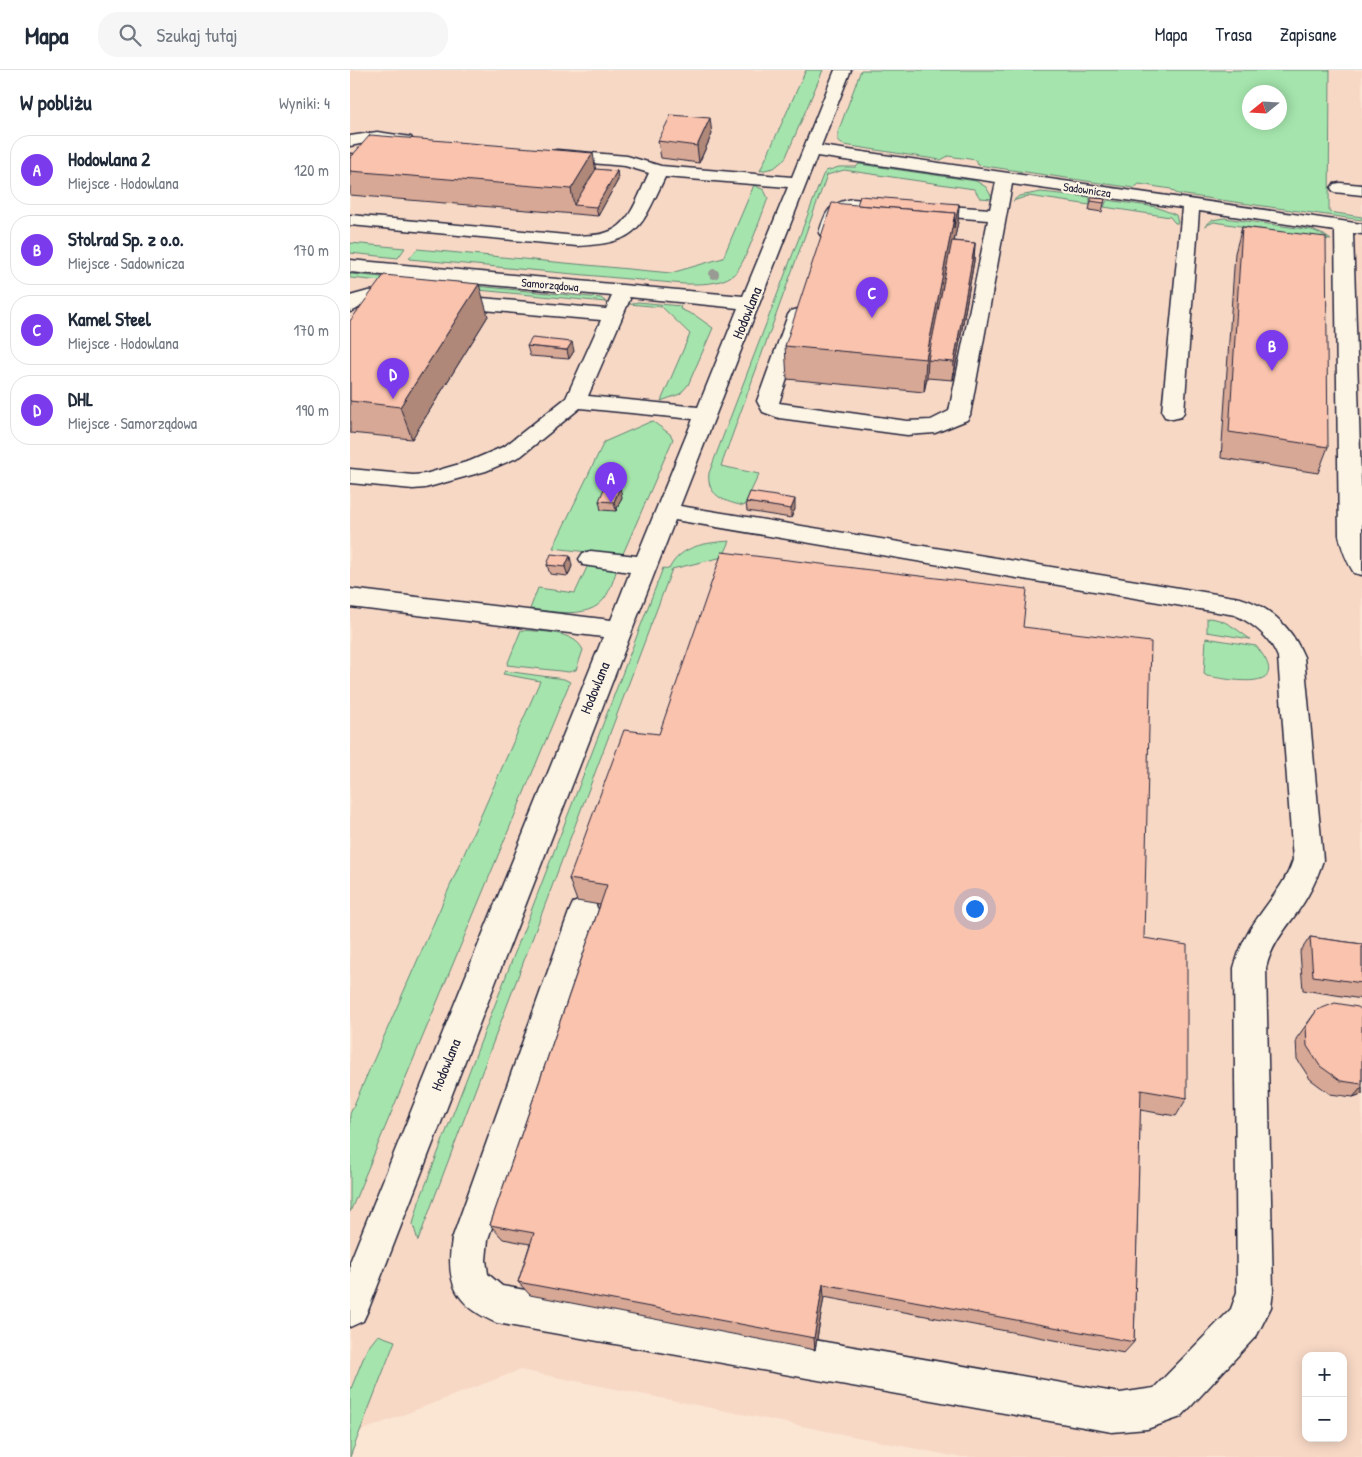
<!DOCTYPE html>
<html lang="pl">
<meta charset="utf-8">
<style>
:root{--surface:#fff;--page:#f6f6f7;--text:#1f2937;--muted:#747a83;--line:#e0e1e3;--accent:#7c3aed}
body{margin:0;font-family:"Patrick Hand",sans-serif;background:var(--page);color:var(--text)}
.controls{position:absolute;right:15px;bottom:15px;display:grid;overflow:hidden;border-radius:10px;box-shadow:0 2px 12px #0003}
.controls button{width:45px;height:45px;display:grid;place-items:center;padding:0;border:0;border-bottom:1px solid var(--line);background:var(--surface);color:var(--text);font:25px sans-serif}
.compass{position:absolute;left:892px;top:15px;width:45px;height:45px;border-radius:50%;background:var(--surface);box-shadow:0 2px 12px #0003;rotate:252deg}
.you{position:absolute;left:624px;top:838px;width:18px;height:18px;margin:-12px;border:4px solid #fff;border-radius:50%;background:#1a73e8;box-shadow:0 0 0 8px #1a73e833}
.badge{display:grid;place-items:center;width:32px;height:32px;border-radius:50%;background:var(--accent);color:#fff;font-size:16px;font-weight:700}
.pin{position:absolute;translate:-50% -41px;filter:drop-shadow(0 1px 2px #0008)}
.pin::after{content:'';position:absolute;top:26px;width:18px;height:15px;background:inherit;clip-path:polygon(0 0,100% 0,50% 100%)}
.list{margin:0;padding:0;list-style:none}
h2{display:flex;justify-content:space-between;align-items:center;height:65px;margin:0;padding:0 20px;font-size:21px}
h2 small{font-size:16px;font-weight:400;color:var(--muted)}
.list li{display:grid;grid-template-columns:32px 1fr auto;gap:15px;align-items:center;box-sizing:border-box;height:70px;margin:0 10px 10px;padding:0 10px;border:1px solid var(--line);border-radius:20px}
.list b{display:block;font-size:19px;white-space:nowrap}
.list p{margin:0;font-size:16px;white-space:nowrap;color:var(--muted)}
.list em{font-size:16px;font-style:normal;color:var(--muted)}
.icon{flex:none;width:28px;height:28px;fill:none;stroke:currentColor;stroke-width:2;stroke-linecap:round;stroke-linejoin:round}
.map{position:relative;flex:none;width:1012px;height:1387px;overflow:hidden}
header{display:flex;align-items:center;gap:30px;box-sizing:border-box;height:70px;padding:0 25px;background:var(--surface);border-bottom:1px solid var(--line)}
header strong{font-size:24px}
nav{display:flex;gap:28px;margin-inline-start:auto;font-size:18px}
.search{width:350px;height:45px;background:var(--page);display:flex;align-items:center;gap:12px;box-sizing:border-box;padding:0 18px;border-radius:20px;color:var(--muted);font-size:19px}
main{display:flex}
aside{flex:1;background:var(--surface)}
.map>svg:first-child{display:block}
.built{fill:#f7d8c5;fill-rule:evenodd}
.green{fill:#a5e5ad;stroke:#648474;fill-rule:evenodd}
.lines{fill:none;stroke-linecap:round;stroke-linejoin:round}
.minor-casing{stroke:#22223b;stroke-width:3}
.minor{fill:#fcf5e5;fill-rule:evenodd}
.tree{fill:#999a93}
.wall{fill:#d7a895;stroke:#22223b}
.shaded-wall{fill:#af8879;stroke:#22223b}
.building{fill:#fac3ad;stroke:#22223b}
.labels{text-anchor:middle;stroke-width:4.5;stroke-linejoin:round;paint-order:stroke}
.far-street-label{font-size:12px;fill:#22223b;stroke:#fcf5e5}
.street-label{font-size:15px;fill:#22223b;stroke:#fcf5e5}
</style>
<header>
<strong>Mapa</strong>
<div class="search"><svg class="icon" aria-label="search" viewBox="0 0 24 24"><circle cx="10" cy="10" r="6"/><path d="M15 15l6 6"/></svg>Szukaj tutaj</div>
<nav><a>Mapa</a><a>Trasa</a><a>Zapisane</a></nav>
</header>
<main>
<aside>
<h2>W pobliżu<small>Wyniki: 4</small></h2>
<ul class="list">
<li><span class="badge">A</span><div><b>Hodowlana 2</b><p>Miejsce · Hodowlana</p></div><em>120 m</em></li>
<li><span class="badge">B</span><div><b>Stolrad Sp. z o.o.</b><p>Miejsce · Sadownicza</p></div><em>170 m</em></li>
<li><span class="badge">C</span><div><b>Kamel Steel</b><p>Miejsce · Hodowlana</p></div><em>170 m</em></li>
<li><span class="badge">D</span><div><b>DHL</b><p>Miejsce · Samorządowa</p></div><em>190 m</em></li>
</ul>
</aside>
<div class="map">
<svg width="1012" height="1387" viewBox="0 0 1012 1387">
<rect width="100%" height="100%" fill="#fbe6d4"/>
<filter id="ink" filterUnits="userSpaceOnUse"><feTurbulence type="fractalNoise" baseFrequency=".02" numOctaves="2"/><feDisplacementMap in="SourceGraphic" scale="10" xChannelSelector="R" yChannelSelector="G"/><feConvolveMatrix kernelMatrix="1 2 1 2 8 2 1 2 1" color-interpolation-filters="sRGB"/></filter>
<g filter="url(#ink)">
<path class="built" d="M0,0H1012V1387H607L170,1300L11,1361L0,1358ZM899,22H929V52H899ZM956,1286H993V1368H956Z"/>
<g class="green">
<path d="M456,0H473L435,89L424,98L410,101Z"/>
<path d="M511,0H980L979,142L1012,147V150L828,124L824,122L821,119L789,114L784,118L628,95L626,90L598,86L591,90L494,75L488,72V62ZM899,22H929V52H899Z"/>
<path d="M509,94L626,111L636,117L643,129L630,128L624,119L494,100L477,105L371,396L409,404L394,436C376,432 356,426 359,403L473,105L476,101L489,97H506Z"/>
<path d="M404,115L414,120L418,128C412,144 394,198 383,205C369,215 350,214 334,214L59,189L67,179L321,203L373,188Z"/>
<path d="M691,122L740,127V135L678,126L663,131L669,126Z"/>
<path d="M757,130L806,137L826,145L828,153H825L820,147L754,137Z"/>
<path d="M874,148L962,160L974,165L981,170L864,152L855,156L862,150Z"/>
<path d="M0,173L55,178L48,188L0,183Z"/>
<path d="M0,204L251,228L256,232L0,208Z"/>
<path d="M288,232L331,236L330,239L346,246L363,258L338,315L330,324L311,331L340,264L312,237L279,234Z"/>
<path d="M302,351L320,364L323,369L272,486L203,478L254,372Z"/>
<path d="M380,471L373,487L322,499L68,1171L63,1154L69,1132L313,498L319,499C331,475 355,473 380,471Z"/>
<path d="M239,493L268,496C264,507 261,520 254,529C238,550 202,541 180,539L188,518L225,523Z"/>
<path d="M857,548C874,548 886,559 900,569L857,562Z"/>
<path d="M171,560C190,562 224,560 233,580L226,600L219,602L157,595Z"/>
<path d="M856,568L906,576C946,623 881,610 857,606L854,604Z"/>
<path d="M155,601L214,609L220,612L0,1142V1044L190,611L153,604Z"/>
<path d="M28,1265L45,1271L0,1387V1321L17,1279Z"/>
</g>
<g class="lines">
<g class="minor-casing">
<g id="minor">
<path d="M485,0H501L471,76L1012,154V164L1003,163L1012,442V505L1004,503C996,490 992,480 989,465L985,161L849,141L834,342L831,347L823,349L815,347L812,342L832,138L662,114L620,345L617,350L585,363L557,365L429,348L413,342L407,331L438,245L441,241L448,239L455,241L458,245L429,333L557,351L581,350L599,341L638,150L502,139L493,144L484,167L478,168L472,167L469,163C476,141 478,134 502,129L640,139L646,112L467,86L330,436L890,528C921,537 942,558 954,587L973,790C969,803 964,815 957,827C943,852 923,868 916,898L923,1222L921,1237L907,1265L831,1347L797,1359L762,1362L147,1253C106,1236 95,1213 102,1169L219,842L223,833L234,829L245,833L249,842L138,1169L136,1190L138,1204L152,1216L770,1323L804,1318L881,1239L887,1222L884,898C889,879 897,862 909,846C922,827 936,812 943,790L928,587C920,567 904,554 885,545L325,450L19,1238L13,1251L0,1257V1192L253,567L0,537V519L261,550L280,502L233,495L229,489L233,483L241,481L287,486L343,349L230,338L171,386L136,401L75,418L63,419L0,413V399L63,405L75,404L120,391L155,376L216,328L251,250L97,237L90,235L87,231L90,227L97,225L256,239L262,226L0,202V190L393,226L438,117L315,107C290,159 289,173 227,176L0,155V145L227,166C237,165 248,166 258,162C281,155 289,123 299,103L275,96L207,90L201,89L199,85L201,81L207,80L277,86L311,96L442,107ZM279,227L388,238L348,337L238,326L280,229Z"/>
<path d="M27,62L61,67L63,70L61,73L55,75L20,72L0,76V66Z"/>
<path d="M990,113L1012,115V125L984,122L981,118L984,114Z"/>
<path d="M33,220L61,224L64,228L61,232C48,235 35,230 21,232C13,233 8,240 0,242V226L18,221Z"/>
</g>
</g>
<use href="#minor" class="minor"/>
</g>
<circle class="tree" cx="364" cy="204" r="5"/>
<g class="wall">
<path d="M362,64L349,93L311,88L308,71Z"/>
<path d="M0,83L267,101L268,110L248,146L0,125Z"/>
<path d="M755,129L752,142L739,140L741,131Z"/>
<path d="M609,134L608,152L604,171L625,173L624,191L603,310L577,308L574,322L437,309L435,276L507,135Z"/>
<path d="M892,157L978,377L968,403L871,388L885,183Z"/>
<path d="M138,246L62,369L0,363V251Z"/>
<path d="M177,276L224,281L219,289L180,286Z"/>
<path d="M272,427L266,441L251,440L249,431Z"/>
<path d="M396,432L445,439L441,448L397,441Z"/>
<path d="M197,495L222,496L218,506L200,504Z"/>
<path d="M673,557L794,868L837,1028L826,1046L790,1040L784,1272L774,1283L474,1227L465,1280L180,1225L168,1212L180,1174L153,1169L140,1155L250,835L227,831L219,809L309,664Z"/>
<path d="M960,867L1012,874V929L953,920L950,882Z"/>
<path d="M967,940H1012V1024L1003,1027L980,1024L960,1009L947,989L946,969Z"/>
</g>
<g class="shaded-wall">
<path d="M360,48L362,64L349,93L347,76Z"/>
<path d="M243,83L247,108L224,135L221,119Z"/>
<path d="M267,101L268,110L248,146L246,137Z"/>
<path d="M609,134L608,152L580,290H578L577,308L574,322L576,289L605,143Z"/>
<path d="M625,173L624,191L603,310L604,292Z"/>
<path d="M129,214L138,246L62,369L50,337Z"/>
<path d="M222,272L224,281L219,289L217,280Z"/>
<path d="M270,417L272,427L266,441L264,432Z"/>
<path d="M445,429V439L441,448V439Z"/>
<path d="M220,486L222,496L218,506L215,497Z"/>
<path d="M1012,1017V1024L1003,1027Z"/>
<path d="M473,1214L474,1227L465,1280L464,1268Z"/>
</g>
<g class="building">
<path d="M321,45L360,48L347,76L308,71Z"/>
<path d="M20,65L243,83L221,119L0,101V88Z"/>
<path d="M0,83L4,84L0,88Z"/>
<path d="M246,99L267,101L246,137L224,135Z"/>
<path d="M510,126L609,134L604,158L605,143L507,135Z"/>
<path d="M741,128L755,129L754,133L741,131Z"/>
<path d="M482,133L605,143L576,289L435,276Z"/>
<path d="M892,157L976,167L978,377L879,362Z"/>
<path d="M602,171L625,173L604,292L578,290Z"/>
<path d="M34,205L129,214L50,337L0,331V251Z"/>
<path d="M182,268L222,272L217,280L177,276Z"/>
<path d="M255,416L270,417L264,432L249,431Z"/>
<path d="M400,422L445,429L441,439L396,432Z"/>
<path d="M372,482L677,519L673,557L801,572L794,868L837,875V1028L791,1020L784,1272L473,1214L464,1268L168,1212L184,1163L140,1155L257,815L219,809L274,660L309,664Z"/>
<path d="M201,484L220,486L215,497L197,495Z"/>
<path d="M960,867L1012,874V913L963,906Z"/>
<path d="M985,933L1008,937L1012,940V1014L991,1011L970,996L957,976L956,956L967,940Z"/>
</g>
</g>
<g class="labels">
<g class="far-street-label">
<text transform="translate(737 120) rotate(8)" y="4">Sadownicza</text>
<text transform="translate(200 215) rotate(5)" y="4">Samorządowa</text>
</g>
<g class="street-label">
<text transform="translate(397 243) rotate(-68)" y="5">Hodowlana</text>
<text transform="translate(245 618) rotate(-68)" y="5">Hodowlana</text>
<text transform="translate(96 995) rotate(-68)" y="5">Hodowlana</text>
</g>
</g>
</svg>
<div class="controls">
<button>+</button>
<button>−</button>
</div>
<svg class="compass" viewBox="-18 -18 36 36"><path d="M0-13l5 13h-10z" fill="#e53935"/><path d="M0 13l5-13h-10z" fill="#747a83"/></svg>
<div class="you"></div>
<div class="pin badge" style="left:261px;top:433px">A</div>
<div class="pin badge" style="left:922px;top:301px">B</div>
<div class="pin badge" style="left:522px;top:248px">C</div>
<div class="pin badge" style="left:43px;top:329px">D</div>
</div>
</main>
